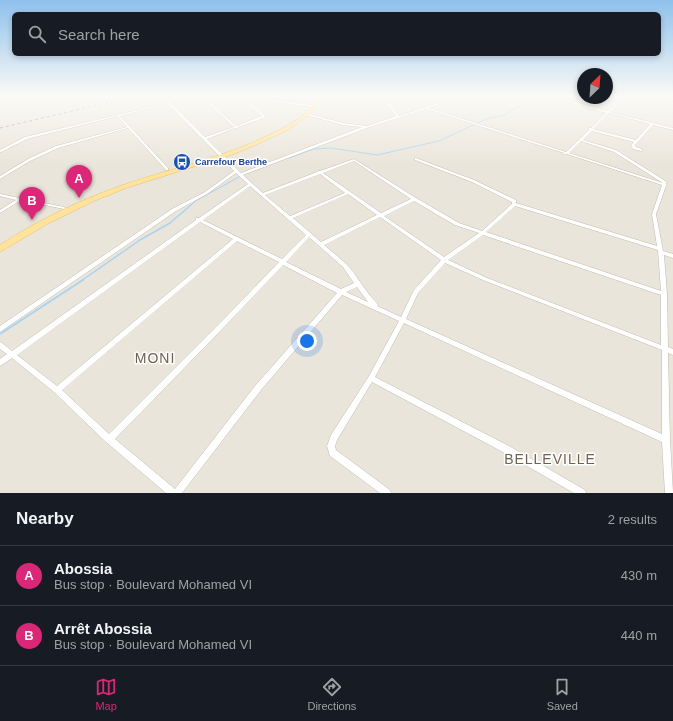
<!DOCTYPE html>
<meta charset="utf-8">
<style>
:root{--surface:#171b24;--page:#20242c;--text:#f1f3f6;--muted:#9ea1a6;--line:#363941;--accent:#db2777}
body{margin:0;font-family:Helvetica,sans-serif;background:var(--page);color:var(--text)}
.compass{position:absolute;left:577px;top:68px;width:36px;height:36px;border-radius:50%;background:var(--surface);box-shadow:0 2px 6px #0003;rotate:25deg}
.you{position:absolute;left:307px;top:341px;width:14px;height:14px;margin:-10px;border:3px solid #fff;border-radius:50%;background:#1a73e8;box-shadow:0 0 0 6px #1a73e833}
.badge{display:grid;place-items:center;width:26px;height:26px;border-radius:50%;background:var(--accent);color:#fff;font-size:13px;font-weight:700}
.pin{position:absolute;translate:-50% -33px;filter:drop-shadow(0 1px 2px #0008)}
.pin::after{content:'';position:absolute;top:21px;width:14px;height:12px;background:inherit;clip-path:polygon(0 0,100% 0,50% 100%)}
.list{margin:0;padding:0;list-style:none}
h2{display:flex;justify-content:space-between;align-items:center;height:52px;margin:0;padding:0 16px;font-size:17px}
h2 small{font-size:13px;font-weight:400;color:var(--muted)}
.list li{display:grid;grid-template-columns:26px 1fr auto;gap:12px;align-items:center;box-sizing:border-box;height:60px;padding:0 16px;border-top:1px solid var(--line)}
.list b{display:block;font-size:15px;white-space:nowrap}
.list p{margin:0;font-size:13px;white-space:nowrap;color:var(--muted)}
.list em{font-size:13px;font-style:normal;color:var(--muted)}
.icon{flex:none;width:22px;height:22px;fill:none;stroke:currentColor;stroke-width:2;stroke-linecap:round;stroke-linejoin:round}
.map{position:relative;flex:none;width:673px;height:493px;overflow:hidden}
.search{position:absolute;background:var(--surface);box-shadow:0 2px 6px #0003;left:12px;right:12px;top:12px;height:44px;display:flex;align-items:center;gap:10px;box-sizing:border-box;padding:0 14px;border-radius:6px;color:var(--muted);font-size:15px}
.sheet{height:172px;background:var(--surface)}
nav{display:flex;justify-content:space-around;align-items:center;box-sizing:border-box;height:56px;border-top:1px solid var(--line);background:var(--surface);font-size:11px;color:var(--muted)}
nav a{display:grid;justify-items:center;gap:2px}
nav .on{color:var(--accent)}
.map>svg:first-child{display:block}
.residential{fill:#eae5da}
.lines{fill:none;stroke-linecap:round;stroke-linejoin:round}
.stream-far2{stroke:#a9d4f2;stroke-width:1}
.stream-far1{stroke:#a9d4f2;stroke-width:1.5}
.stream{stroke:#a9d4f2;stroke-width:2}
.street-casing{stroke:#c2bbae;stroke-width:1}
.primary-casing{stroke:#e6c16a;stroke-width:1}
.street{fill:#fff;fill-rule:evenodd}
.primary{fill:#ffe39c;fill-rule:evenodd}
.rail{stroke:#9a9a9a;stroke-width:1;stroke-dasharray:3 3;stroke-linecap:butt}
.labels{text-anchor:middle;stroke-width:3;stroke-linejoin:round;paint-order:stroke}
.far-transit-label{font-size:9px;font-weight:bold;fill:#164399;stroke:#fff;text-anchor:start}
.near-neighbourhood-label{font-size:14px;letter-spacing:1px;fill:#6e6250;stroke:#fff}
</style>
<div class="map">
<svg width="673" height="493" viewBox="0 0 673 493">
<rect width="100%" height="100%" fill="#f6f3ec"/>
<path class="residential" d="M0,97H129L66,113L144,97H673V493H0Z"/>
<g class="lines">
<g class="stream-far2">
<path d="M289,158L314,149L331,148L377,155L439,141L486,119L504,115L537,97"/>
<path d="M190,206L197,200L241,176"/>
</g>
<path class="stream-far1" d="M81,281L140,240L170,223L191,205"/>
<path class="stream" d="M0,334L83,280"/>
<g class="street-casing">
<g id="street">
<path d="M189,97H194L171,103L205,137L234,127L201,97H204L236,126L262,116L240,97H243L266,116L264,118L238,127V129L235,128L207,139L241,173L362,127L343,125L306,115V113L343,123L367,126L396,116L382,97H385L399,116L455,97H459L429,108L566,152L589,130V128H591L606,113L549,97H554L608,111L623,97H626L610,112L673,128V130L653,125L635,145L636,147L642,149V151H641L633,149L631,145L634,142L592,131L583,140L616,150L667,182L666,184L667,185L666,186L656,214L663,251L673,254V258L664,255L667,294L668,347L673,349V355L668,353L670,440L673,493H665L662,442L404,323L375,377L507,445L585,490L586,493H574L501,451L372,382L337,440L335,446L336,450L390,490L391,493H380L330,456L327,446L331,435L369,376L399,321L342,295L261,390L182,493H166L106,442L54,392L12,358L0,366V359L7,354L0,349V342L2,343L12,351L196,220V218H199L248,184L236,173L207,194L176,211L0,332V326L172,209L205,192L234,171L168,104L120,116L168,168V170H166L128,128L58,148L30,161L0,179V176L28,159L56,146L127,127L118,116L27,139L1,152H0V150L25,137L167,103V101H168L170,102ZM426,109L564,153V155L567,154L662,185L652,214L657,246L516,203V200L474,180L416,158H415V160L472,182L512,202V204L482,231L459,223L416,198L354,159L320,171H318L317,172L263,193L243,175L367,128ZM609,113L650,124L636,140L593,129ZM581,141L614,152L663,183L569,153ZM354,161L411,199L381,213L323,173ZM320,174L345,193L290,216L265,195ZM250,186L306,235L282,259L203,220ZM348,194L377,215L321,242L293,218ZM414,201L455,225L479,233L444,257L384,216ZM515,206L658,250L661,291L486,232ZM380,217L441,260L414,290L401,317L377,306L378,305L377,303C366,293 360,280 350,268C343,260 333,253 324,245ZM200,222L233,239L57,386L17,355ZM483,235L661,295V345L487,278L448,260ZM309,237L343,267L354,283L341,289L286,262ZM237,241L279,262L222,321L109,434L62,390ZM445,263L483,280L662,350V434L406,319L418,293ZM283,265L337,293L255,386L175,489L115,439L226,325ZM357,287L368,302L346,292Z"/>
<path d="M406,97H408L409,99L407,100Z"/>
<path d="M665,97L673,98V100L665,99Z"/>
<path d="M268,99L312,105L313,106L312,107L267,101V99Z"/>
<path d="M0,194L64,207L66,208L64,209L21,200L0,213V210L16,200L0,196Z"/>
</g>
</g>
<g class="primary-casing">
<path id="primary" d="M320,97H325L309,115L288,130L262,142L234,154L126,188L94,201L47,224L0,252V245C38,220 80,200 123,185C172,168 223,158 269,135C282,129 295,122 306,113C311,108 316,102 320,97Z"/>
</g>
<use href="#street" class="street"/>
<use href="#primary" class="primary"/>
<path class="rail" d="M0,128L132,97"/>
</g>
<linearGradient id="sky" x2="0" y2="1"><stop stop-color="#8fc1ec"/><stop offset="0.58" stop-color="#fbfaf6"/><stop offset="1" stop-color="#fbfaf6" stop-opacity="0"/></linearGradient>
<rect width="673" height="166" fill="url(#sky)"/>
<defs>
<g id="bus-disc" transform="scale(0.9)"><circle r="9.5" fill="#1a4fb4" stroke="#fff"/><path d="M-5-6H5V4H4V6H2V4H-2V6H-4V4H-5ZM-3.5-4V0h7V-4ZM-3.5 1.2v1.5H-2V1.2ZM2 1.2v1.5H3.5V1.2Z" fill="#fff"/></g>
</defs>
<g fill-rule="evenodd">
<use href="#bus-disc" x="182" y="162"/>
</g>
<g class="labels">
<g class="far-transit-label">
<text x="195" y="165">Carrefour Berthe</text>
</g>
<g class="near-neighbourhood-label">
<text x="155" y="363">MONI</text>
<text x="550" y="464">BELLEVILLE</text>
</g>
</g>
</svg>
<svg class="compass" viewBox="-18 -18 36 36"><path d="M0-13l5 13h-10z" fill="#e53935"/><path d="M0 13l5-13h-10z" fill="#9ea1a6"/></svg>
<div class="you"></div>
<div class="pin badge" style="left:79px;top:198px">A</div>
<div class="pin badge" style="left:32px;top:220px">B</div>
<div class="search"><svg class="icon" aria-label="search" viewBox="0 0 24 24"><circle cx="10" cy="10" r="6"/><path d="M15 15l6 6"/></svg>Search here</div>
</div>
<section class="sheet">
<h2>Nearby<small>2 results</small></h2>
<ul class="list">
<li><span class="badge">A</span><div><b>Abossia</b><p>Bus stop · Boulevard Mohamed VI</p></div><em>430 m</em></li>
<li><span class="badge">B</span><div><b>Arrêt Abossia</b><p>Bus stop · Boulevard Mohamed VI</p></div><em>440 m</em></li>
</ul>
</section>
<nav>
<a class="on"><svg class="icon" aria-label="map" viewBox="0 0 24 24"><path d="M3 6l6-2 6 2 6-2v14l-6 2-6-2-6 2zM9 4v14M15 6v14"/></svg>Map</a>
<a><svg class="icon" aria-label="directions" viewBox="0 0 24 24"><path d="M12 3l9 9-9 9-9-9zM9 14v-3h6M13 9l2 2-2 2"/></svg>Directions</a>
<a><svg class="icon" aria-label="saved" viewBox="0 0 24 24"><path d="M7 4h10v16l-5-4-5 4z"/></svg>Saved</a>
</nav>
